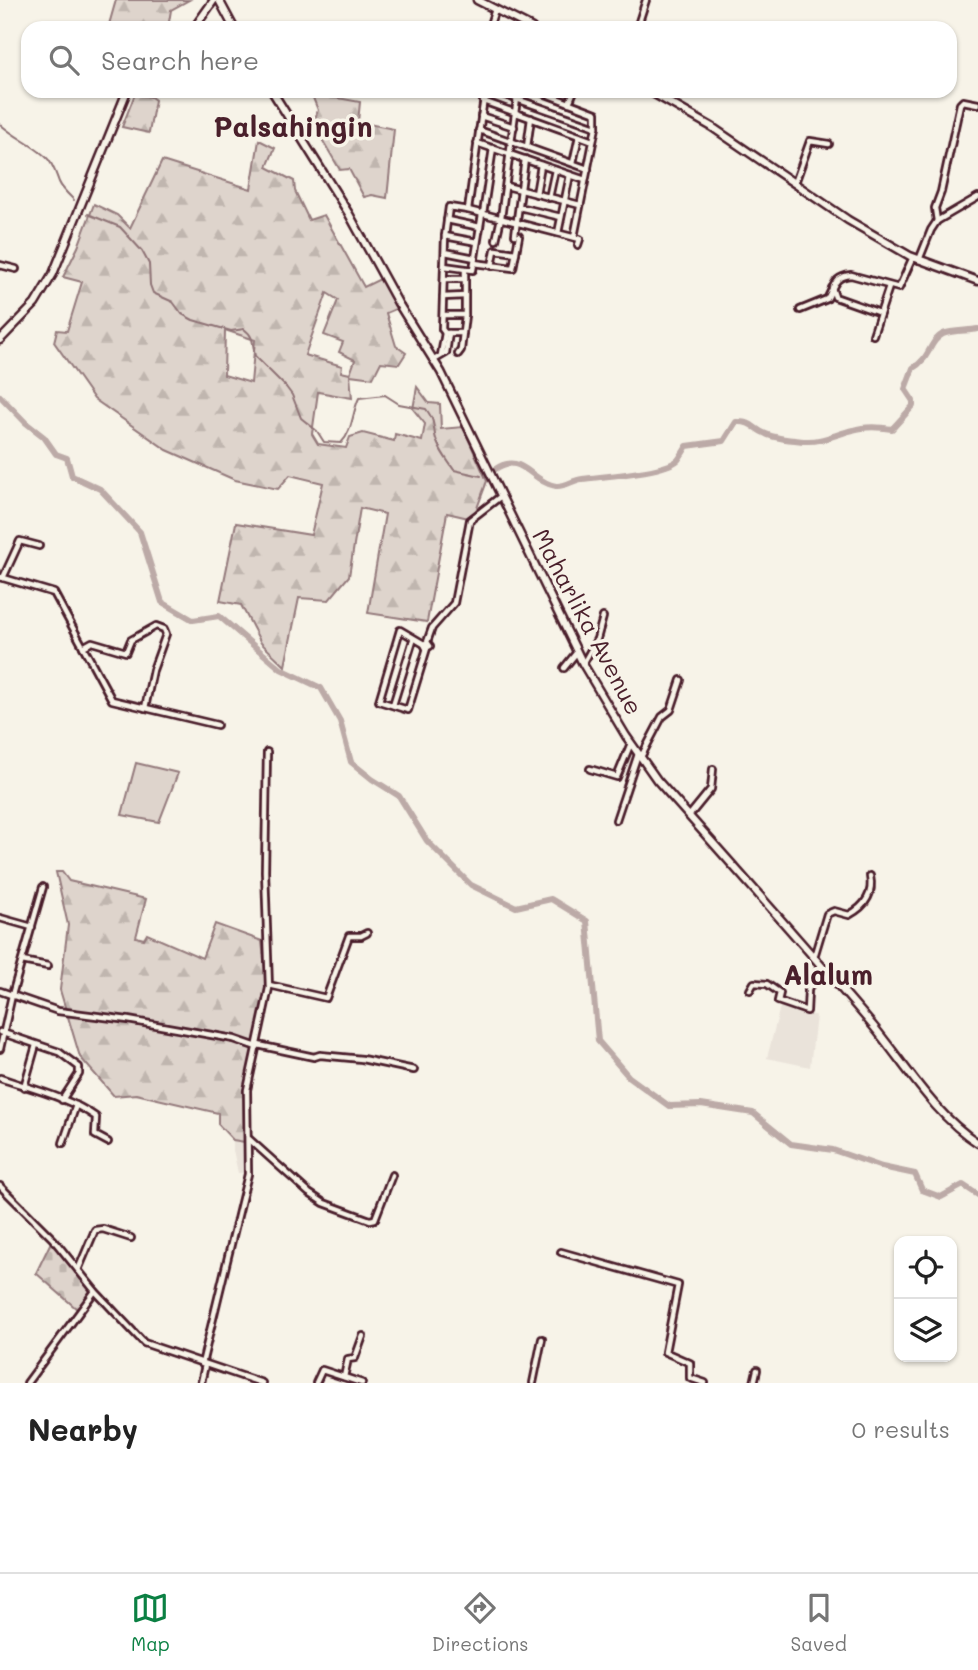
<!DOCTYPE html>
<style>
:root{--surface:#fff;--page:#f6f6f6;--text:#222;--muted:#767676;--line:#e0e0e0;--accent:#0b8043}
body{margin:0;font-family:Mali,sans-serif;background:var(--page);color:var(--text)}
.controls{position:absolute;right:21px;bottom:21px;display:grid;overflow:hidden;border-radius:14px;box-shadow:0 2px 5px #0004}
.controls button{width:63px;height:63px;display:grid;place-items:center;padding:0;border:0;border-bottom:2px solid var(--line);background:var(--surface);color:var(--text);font:35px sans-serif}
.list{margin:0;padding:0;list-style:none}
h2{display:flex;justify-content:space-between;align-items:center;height:91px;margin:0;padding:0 28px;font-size:30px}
h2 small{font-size:23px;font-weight:400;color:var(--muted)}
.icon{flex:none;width:38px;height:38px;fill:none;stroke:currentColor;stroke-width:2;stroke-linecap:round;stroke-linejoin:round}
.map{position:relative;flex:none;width:978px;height:1383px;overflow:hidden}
.search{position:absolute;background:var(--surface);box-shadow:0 2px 5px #0004;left:21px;right:21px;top:21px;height:77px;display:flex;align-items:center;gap:18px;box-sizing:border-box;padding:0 24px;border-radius:21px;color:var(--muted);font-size:26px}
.sheet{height:189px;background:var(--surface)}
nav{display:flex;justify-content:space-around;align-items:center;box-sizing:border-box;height:98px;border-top:2px solid var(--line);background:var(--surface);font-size:19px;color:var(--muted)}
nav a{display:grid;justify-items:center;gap:4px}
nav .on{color:var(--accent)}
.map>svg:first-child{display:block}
.built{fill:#eae3da}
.green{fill:#ded4cc;stroke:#947a7c;stroke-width:2}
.forest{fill:url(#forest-firs);stroke:#947a7c;stroke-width:2;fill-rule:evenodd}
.cemetery{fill:url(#cemetery-stones);stroke:#947a7c;stroke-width:2}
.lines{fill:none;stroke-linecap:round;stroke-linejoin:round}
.stream{stroke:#8e7275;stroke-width:2}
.river{stroke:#bcaaa7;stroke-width:6}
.minor-casing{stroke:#4a1f2b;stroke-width:10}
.major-casing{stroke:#4a1f2b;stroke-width:11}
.minor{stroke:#f7f3e8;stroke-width:4.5}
.major{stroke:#f7f3e8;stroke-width:6}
.labels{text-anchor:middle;stroke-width:7;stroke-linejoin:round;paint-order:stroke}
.street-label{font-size:24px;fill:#4a1f2b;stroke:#f7f3e8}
.quarter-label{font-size:28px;font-weight:bold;fill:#4a1f2b;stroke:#f7f3e8}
</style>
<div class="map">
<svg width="978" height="1383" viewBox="0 0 978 1383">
<defs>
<pattern id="forest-firs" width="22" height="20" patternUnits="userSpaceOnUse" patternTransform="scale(1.75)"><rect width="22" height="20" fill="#ded4cc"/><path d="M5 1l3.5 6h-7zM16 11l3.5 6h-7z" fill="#c0b6af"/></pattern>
<pattern id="cemetery-stones" width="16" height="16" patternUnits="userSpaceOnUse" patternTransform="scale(1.75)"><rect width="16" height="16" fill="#ded4cc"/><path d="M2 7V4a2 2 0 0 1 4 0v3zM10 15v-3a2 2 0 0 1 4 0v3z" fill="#c0b6af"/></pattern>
</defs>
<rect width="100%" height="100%" fill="#f7f3e8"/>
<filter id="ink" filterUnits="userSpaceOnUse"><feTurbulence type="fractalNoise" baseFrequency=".0143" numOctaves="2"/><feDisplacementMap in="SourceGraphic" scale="14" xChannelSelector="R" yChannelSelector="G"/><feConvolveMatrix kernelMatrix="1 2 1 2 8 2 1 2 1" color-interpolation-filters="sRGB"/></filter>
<g filter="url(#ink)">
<g class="built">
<path d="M781,1003L816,1016L810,1067L767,1058Z"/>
<path d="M233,1140L245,1142L243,1173H238L233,1150Z"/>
</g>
<path class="green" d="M136,763L178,773L159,822L122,815Z"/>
<g class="forest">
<path d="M116,0H189L171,10L168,28H108Z"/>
<path d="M311,93L360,102L358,122L394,129L387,198L372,195L364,197L349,169L340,170L313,124L318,110Z"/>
<path d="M135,94L151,97L155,100L149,133L122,127Z"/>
<path d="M259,140L275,148L267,167L294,181L295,191L309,220L324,215L364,287L380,279L398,308L386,313L396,346L406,353L399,364L381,362L373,378L350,375L352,398L318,392L312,434L318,444L346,448L350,437L363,433L394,441L395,434L422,441L425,424L413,409L417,387L429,403L440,404L441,429L463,427L487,481L473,519L447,513L427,622L368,613L385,514L360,508L349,576L329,600L299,598L285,666L261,643L241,605L220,601L236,523L311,535L323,483L290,475L278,489L235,480L167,450L94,399L54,342L57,330L67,331L82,282L63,277L78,247L94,204L117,215L130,228L162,161L251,189ZM327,293L338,300L324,335L343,342L339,352L355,360L350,374L341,372L342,366L305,355ZM225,330L255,340L251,383L224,375Z"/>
<path d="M56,872H62L69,881L146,899L136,937L144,939L147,934L202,958L215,924L262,941L267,987L245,1088V1142L233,1140L218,1124V1113L136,1094L114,1096L80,1057L60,990L68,925Z"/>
</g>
<path class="cemetery" d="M52,1240L92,1291L78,1310L36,1273Z"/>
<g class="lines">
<g class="stream">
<path d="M0,124C14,137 32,144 46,157C53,163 56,174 59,182C62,189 69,195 74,200"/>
<path d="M88,214L120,227L142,251L149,264L150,285L153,293L173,302L182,314L193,320L231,331L244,329C255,337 252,344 255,356L286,387L292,395L301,418L317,431L324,442L341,443C353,431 352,413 359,398L385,395L399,404L426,409C434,420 433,422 435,435C437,447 447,460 454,470L481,476"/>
</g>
<g class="river">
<path d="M0,396L26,423L44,437L56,454L67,458L72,476L100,489L140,532L162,602L193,620L219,616L281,669L321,688L340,721L351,762L372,779L399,796L427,841L471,885L516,907L551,899L587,921L598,1041L629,1077L669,1106L701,1105L753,1113L791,1144L833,1150L882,1167L915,1174L922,1190L941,1197L963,1185L978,1195"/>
<path d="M494,470C521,450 531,482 556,486C565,487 573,480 582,479C603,476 663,473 678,460C681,456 684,451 687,446L724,441L736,422C753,421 753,429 766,434C776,439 794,440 805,441C823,442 836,434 853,430C865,426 880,427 892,429L913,406V401L905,389L913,368C930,359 929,341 943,334C952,330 968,331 978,329"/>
</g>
<g class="minor-casing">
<g id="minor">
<path d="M489,28L495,9"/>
<path d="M637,28L646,0"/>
<path d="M494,91L596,127"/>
<path d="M538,91L596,113V127L574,237"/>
<path d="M483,101L593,141"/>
<path d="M569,103L574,91"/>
<path d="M481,116L514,127"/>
<path d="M479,130L588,169"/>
<path d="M477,143L585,180"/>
<path d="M527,147L531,118"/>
<path d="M573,163L579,136"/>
<path d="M795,183L810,141L829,144"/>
<path d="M506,186L580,205"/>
<path d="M536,194L541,165"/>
<path d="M549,198L555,170"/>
<path d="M519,207L561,217"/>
<path d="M468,210L485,91"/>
<path d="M483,214L493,148"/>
<path d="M447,220L480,227"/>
<path d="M937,221L935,208L941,192L960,104L963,101L978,104"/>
<path d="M558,233L570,175"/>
<path d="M515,235L525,159"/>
<path d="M445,236L477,242"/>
<path d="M496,240L501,218L518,91"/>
<path d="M445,252L475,258"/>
<path d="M919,260L931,230L937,221L978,197"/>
<path d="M474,263L513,268L519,236"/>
<path d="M0,265L16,269"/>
<path d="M444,266L473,270L482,214"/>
<path d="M492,266L495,250L516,253"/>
<path d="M444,279H465"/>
<path d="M832,288L835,297L880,313"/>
<path d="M443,297L465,296"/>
<path d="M800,310L827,299C835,286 833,277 851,275L899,288L913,257"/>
<path d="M443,315H465"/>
<path d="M463,333H445L442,329L445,236L449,207L468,210L580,239L578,245"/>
<path d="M873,335L889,287"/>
<path d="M458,354L461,350L465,315V269"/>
<path d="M441,355L445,333"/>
<path d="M434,360L446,353L449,333"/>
<path d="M0,577L54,593L112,700L217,725"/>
<path d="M3,578L20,541L39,546"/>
<path d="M427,642L424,644L426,648L430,646L427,642L432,628L454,603L470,520L501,496"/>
<path d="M424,644L400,630L379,701L408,710L427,648"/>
<path d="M83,647L92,642L126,652L131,640L156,626L164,629L166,634L153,670L145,708"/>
<path d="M583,664L597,639L603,617"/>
<path d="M564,668L577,652"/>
<path d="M393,705L413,640"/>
<path d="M641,757L662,717L671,710L681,680"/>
<path d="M590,769L617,777L631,743"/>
<path d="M689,816L711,789L713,769"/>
<path d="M616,820L638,754"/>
<path d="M0,918L32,927"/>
<path d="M814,957L827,914L834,911L849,915C864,907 874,895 870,876"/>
<path d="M22,961L48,966"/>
<path d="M269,985L326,998L349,936H361L367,933"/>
<path d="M750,990L754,983L767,984L780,993L778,1001L807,1011L808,990L821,965"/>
<path d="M0,991L58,1011L128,1020L206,1034L234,1039L257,1047"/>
<path d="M0,1032L59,1052L79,1067V1074L62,1100"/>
<path d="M258,1045L314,1057L320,1055L362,1059L414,1070"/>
<path d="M0,1049L12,995L43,887"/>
<path d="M0,1078C32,1089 68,1097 96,1117L95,1135L108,1142"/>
<path d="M24,1087L36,1045"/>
<path d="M249,1139L309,1193L324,1203L370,1220L375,1219L392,1175"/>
<path d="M63,1143L76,1105"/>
<path d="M0,1186L53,1239L95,1291L144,1343L262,1383"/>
<path d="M561,1252L678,1285L665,1352L690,1363V1378L705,1383"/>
<path d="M78,1270L95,1230L103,1229L131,1238"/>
<path d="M202,1364L248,1174L247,1090L269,988L265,871L267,752"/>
<path d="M344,1377L348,1359L355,1358L363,1336"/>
<path d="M27,1383L95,1291"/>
<path d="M201,1383L205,1365"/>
<path d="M316,1383L322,1370L362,1383"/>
<path d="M533,1383L542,1339"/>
<path d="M754,1383L757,1370"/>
</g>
</g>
<g class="major-casing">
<g id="major">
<path d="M219,0L234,28"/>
<path d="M477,0L532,28"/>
<path d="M194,28L214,0"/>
<path d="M272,91L349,214L398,303L441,372L583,664L626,736L657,780C728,860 799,939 869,1021C904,1062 932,1113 978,1143"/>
<path d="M649,91L712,127L848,220L910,256L978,281"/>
<path d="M0,340L35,304L53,274L127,91"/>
</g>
</g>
<use href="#minor" class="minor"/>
<use href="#major" class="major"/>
</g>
</g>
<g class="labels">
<g class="street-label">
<text transform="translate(587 622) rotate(62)" y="8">Maharlika Avenue</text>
</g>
<g class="quarter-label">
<text x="293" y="137">Palsahingin</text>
<text x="828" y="985">Alalum</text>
</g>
</g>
</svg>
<div class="controls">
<button><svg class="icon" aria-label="locate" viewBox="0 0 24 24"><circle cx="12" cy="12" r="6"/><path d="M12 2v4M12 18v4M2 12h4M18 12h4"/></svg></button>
<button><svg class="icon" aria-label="layers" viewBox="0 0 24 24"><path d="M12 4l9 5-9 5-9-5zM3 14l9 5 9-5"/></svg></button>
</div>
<div class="search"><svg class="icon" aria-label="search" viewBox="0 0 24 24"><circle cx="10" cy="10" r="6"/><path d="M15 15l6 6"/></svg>Search here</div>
</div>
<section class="sheet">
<h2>Nearby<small>0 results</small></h2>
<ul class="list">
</ul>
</section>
<nav>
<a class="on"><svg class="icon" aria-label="map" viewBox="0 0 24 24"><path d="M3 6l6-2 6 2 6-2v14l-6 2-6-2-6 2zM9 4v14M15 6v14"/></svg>Map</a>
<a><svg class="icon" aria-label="directions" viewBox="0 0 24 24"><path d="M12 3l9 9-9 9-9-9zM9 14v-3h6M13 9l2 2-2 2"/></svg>Directions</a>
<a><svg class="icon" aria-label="saved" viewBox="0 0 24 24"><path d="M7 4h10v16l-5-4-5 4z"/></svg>Saved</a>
</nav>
